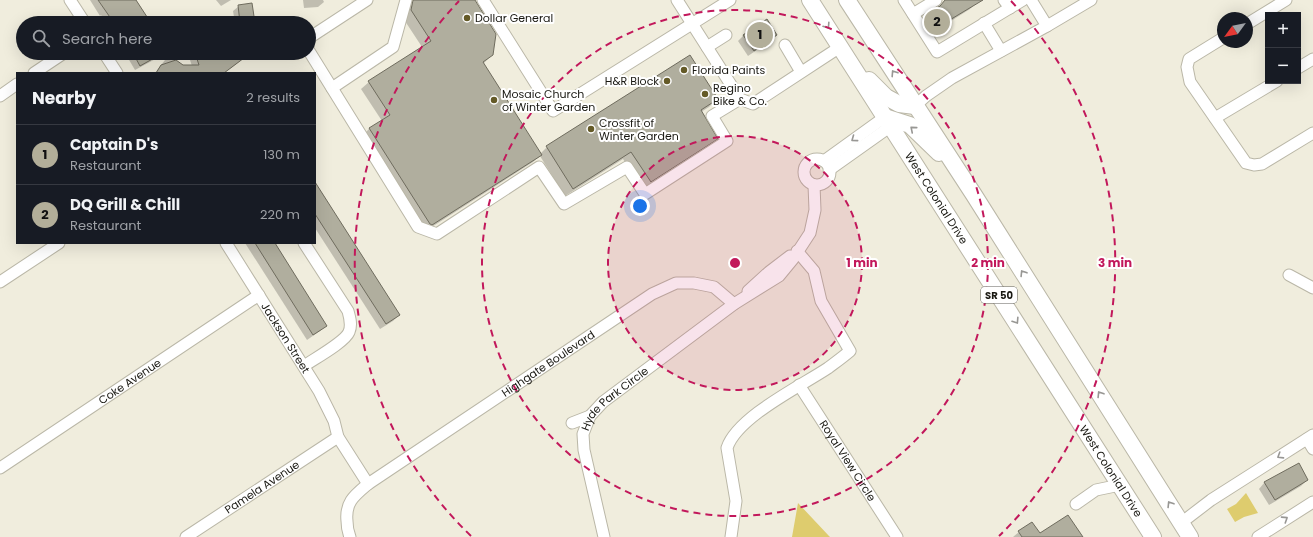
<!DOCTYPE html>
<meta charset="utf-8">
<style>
:root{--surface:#171b24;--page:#242831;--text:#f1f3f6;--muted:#9ea1a6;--line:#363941;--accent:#b2ae99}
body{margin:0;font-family:Poppins,sans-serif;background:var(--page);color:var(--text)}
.controls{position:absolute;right:12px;top:12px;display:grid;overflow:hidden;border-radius:0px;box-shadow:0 4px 16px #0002}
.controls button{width:36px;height:36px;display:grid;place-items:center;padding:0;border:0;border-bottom:1px solid var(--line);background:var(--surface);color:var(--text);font:20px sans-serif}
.compass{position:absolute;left:1217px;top:12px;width:36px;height:36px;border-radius:50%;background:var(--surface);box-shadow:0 4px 16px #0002;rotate:237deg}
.you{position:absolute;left:640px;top:206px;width:14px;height:14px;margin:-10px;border:3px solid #fff;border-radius:50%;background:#1a73e8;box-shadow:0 0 0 6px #1a73e833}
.badge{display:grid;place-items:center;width:26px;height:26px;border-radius:50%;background:var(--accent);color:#111;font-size:13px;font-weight:700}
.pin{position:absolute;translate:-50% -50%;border:2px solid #fff;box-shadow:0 1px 4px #0006}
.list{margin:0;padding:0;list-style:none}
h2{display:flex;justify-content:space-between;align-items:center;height:52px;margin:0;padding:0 16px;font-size:17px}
h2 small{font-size:13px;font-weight:400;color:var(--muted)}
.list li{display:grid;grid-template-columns:26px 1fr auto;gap:12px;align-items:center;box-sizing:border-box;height:60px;padding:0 16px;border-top:1px solid var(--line)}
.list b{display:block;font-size:15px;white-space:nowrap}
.list p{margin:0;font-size:13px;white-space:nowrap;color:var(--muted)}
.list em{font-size:13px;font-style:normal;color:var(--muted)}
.icon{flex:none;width:22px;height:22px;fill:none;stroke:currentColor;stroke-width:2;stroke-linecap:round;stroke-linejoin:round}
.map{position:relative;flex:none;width:1313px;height:537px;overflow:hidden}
.search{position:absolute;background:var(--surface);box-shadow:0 4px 16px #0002;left:16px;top:16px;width:300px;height:44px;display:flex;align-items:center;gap:10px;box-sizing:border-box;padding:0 14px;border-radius:22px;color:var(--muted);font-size:15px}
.panel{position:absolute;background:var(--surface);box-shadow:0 4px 16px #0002;left:16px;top:72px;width:300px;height:172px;border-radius:0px}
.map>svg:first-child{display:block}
.water{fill:#decc6e}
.shadow{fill:#0003}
.building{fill:#b0ae9e;stroke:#6f6c5e}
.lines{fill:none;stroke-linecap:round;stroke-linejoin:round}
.minor-casing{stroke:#bab7a7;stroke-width:13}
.highway-casing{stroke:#bab7a7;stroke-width:18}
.minor{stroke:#fff;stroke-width:11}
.highway{stroke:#fff;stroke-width:16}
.oneway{stroke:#989794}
.ring{fill:none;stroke:#c2185b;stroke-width:2;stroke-dasharray:7 5}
.poi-dot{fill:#645a27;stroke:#fff;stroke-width:1.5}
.labels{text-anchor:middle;stroke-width:4;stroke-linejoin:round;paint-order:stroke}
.shield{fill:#fff;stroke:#5e5d59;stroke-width:1}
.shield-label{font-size:10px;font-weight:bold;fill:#191812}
.poi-label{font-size:11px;fill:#191812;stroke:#fff;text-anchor:start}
.street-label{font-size:11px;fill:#191812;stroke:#fff}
.centre{fill:#c2185b;stroke:#fff;stroke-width:2}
.ring-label{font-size:12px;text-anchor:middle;font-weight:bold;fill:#c2185b;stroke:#fff;stroke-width:4;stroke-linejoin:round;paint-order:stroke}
</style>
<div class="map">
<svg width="1313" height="537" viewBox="0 0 1313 537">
<rect width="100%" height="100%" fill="#f0eddd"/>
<g class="water">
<path d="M1246,493L1258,513L1244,517L1235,522L1227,509L1236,504Z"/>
<path d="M798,503L829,536L830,537H792Z"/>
</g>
<g class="shadow">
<path d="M90,0H136L150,23H106L101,15L100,16Z"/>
<path d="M216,0H231L221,6Z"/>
<path d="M303,0H323L324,2L318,7L304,8Z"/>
<path d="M413,0H473L492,55L483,64L540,154L547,147L717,99L709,107L701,112L716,139L708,146L642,189L623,159L565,196L540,156L533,162L424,232L361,137L369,129L382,121L361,89L369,82L422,47L403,18L405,7Z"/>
<path d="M947,0H973L976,3L970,9L927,36L919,22Z"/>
<path d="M239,6L254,23L260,19L262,23H235L233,11Z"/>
<path d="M744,35H776L770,41L748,56L738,41Z"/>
<path d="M125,53H164L161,56L135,70Z"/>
<path d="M199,53H243L240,55L237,63L224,73H178L192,66L190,60L195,54Z"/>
<path d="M168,56L180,64L174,73H155Z"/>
<path d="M315,185L399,315L393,321L380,329L315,228Z"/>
<path d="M245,243H273L326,326L320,331L307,340Z"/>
<path d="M1299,465L1307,480L1301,486L1269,505L1259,489L1264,483Z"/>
<path d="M1019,532L1039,535L1082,537H1013Z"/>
</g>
<g class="building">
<path d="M98,0H136L151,23H114Z"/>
<path d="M413,0H475L496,34L493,55L483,62L542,155L432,225L430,224L369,128L390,115L368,81L431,41L411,10Z"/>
<path d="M945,0H983L933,30L924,16L940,6Z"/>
<path d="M252,3L255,23H240L238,5Z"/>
<path d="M767,19L777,35L754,51L743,35Z"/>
<path d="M133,53H163L140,66Z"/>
<path d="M195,53H240L244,58L224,73H156L161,65L176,60L183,65H199Z"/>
<path d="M690,55L718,99L701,110L718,139L651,182L631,152L573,189L546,146Z"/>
<path d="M315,182L400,315L386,324L315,214Z"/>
<path d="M255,243H275L327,326L313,335Z"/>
<path d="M1299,463L1308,480L1275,500L1264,482Z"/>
<path d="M1068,515L1083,537H1022L1018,531L1032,522L1040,533Z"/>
</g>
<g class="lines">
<g class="minor-casing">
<g id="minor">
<path d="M70,0L85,23"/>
<path d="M483,0L553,111L730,0"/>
<path d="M677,0L740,99L753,104L840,47"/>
<path d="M904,0L937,52L1023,0"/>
<path d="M1004,0L1010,8"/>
<path d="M913,14L936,0"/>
<path d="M984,23L1001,51"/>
<path d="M1247,24L1286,0"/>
<path d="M1047,26L1091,0"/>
<path d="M309,38L367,0"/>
<path d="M1223,38L1189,59L1187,67L1190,82L1246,163L1254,165L1262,164L1313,133"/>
<path d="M785,45L801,72"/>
<path d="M707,47L726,35"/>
<path d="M309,51L418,227L437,234L539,167L564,204L627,167L645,194L727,141L712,116L740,99"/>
<path d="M104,53L117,73"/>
<path d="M1298,68L1313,59"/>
<path d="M34,73L64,53"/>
<path d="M332,88L393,47L406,0"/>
<path d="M0,96L17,84"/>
<path d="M915,106L926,96L952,78L1047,26L1031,0"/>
<path d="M1215,118L1277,81"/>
<circle cx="817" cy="172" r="13"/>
<path d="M824,161L885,117"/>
<path d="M829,170L891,126"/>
<path id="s1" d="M226,243L319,391L334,421L338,437L368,484"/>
<path d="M1289,275L1313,288"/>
<path d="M0,282L59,243"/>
<path d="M748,291L769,272L790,256"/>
<path d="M304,366C314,359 345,342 349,332C352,325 350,318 348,311L304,243"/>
<path id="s2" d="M799,385L897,537"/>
<path d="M572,423L590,416"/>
<path d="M1307,439L1313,449"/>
<path id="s3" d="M0,468L259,295"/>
<path d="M1076,504L1096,490L1120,485"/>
<path d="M1181,523L1211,500L1313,435"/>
<path id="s4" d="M186,537L338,437"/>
<path id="s5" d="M350,537C348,532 347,527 347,521C345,502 355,495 368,484L652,294L676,283H694L714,287L734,304"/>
<path id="s6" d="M604,537L584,450L583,434L590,416L603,402L734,304L779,276L793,259L810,233L815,210L814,185"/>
<path d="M731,537L736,501L727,448C737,417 801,386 828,368C836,362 843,357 850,351L821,301L814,271L797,251"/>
<path d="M1258,537L1313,502"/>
</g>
</g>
<g class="highway-casing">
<g id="highway">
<path id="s7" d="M810,0L1153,537"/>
<path d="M847,0L974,195L1190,537"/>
<path d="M869,80L886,97L899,104L915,106"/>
<path d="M885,117L910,125L939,153"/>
</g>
</g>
<use href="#minor" class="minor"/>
<use href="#highway" class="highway"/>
</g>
<defs><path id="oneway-chevron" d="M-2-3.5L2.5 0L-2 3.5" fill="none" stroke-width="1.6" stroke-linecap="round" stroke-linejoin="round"/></defs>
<g class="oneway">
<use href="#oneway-chevron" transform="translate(827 26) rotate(57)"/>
<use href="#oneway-chevron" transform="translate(894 73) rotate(-123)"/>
<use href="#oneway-chevron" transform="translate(913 129) rotate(-140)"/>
<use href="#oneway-chevron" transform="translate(854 139) rotate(144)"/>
<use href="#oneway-chevron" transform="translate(1023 273) rotate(-122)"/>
<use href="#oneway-chevron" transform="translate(1016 321) rotate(57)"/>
<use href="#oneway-chevron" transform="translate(1100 394) rotate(-122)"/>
<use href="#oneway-chevron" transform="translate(1280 456) rotate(148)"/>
<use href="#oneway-chevron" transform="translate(1170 504) rotate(-122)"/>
<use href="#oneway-chevron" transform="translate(1285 519) rotate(-33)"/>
</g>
<circle cx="735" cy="263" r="127" fill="#c2185b" fill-opacity=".12"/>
<g class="ring">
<circle cx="735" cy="263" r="127"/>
<circle cx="735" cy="263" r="253"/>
<path d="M471 536A380 380 0 0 1 459 1M1011 1A380 380 0 0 1 999 536"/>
</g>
<g class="poi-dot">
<circle cx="467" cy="18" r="4"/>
<circle cx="684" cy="70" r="4"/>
<circle cx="667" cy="81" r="4"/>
<circle cx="705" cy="94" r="4"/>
<circle cx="494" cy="100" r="4"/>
<circle cx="591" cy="129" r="4"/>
</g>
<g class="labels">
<rect class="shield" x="981" y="287" width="36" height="16" rx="3"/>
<g class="shield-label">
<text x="999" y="299">SR 50</text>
</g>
<g class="poi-label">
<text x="475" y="22">Dollar General</text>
<text x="692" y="74">Florida Paints</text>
<text x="659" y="85" text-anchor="end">H&amp;R Block</text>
<text x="713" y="92">Regino<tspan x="713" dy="13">Bike &amp; Co.</tspan></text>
<text x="502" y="98">Mosaic Church<tspan x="502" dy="13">of Winter Garden</tspan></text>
<text x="599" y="127">Crossfit of<tspan x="599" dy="13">Winter Garden</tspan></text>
</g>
<g class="street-label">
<text dy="4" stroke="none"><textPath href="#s7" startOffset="235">West Colonial Drive</textPath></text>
<text dy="4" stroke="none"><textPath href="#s1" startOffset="112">Jackson Street</textPath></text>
<text dy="4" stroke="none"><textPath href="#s5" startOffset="278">Highgate Boulevard</textPath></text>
<text dy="4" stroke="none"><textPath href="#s3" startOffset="156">Coke Avenue</textPath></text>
<text dy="4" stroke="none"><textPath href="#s6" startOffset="154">Hyde Park Circle</textPath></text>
<text dy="4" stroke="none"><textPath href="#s2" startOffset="90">Royal View Circle</textPath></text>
<text dy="4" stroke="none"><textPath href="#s7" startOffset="559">West Colonial Drive</textPath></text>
<text dy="4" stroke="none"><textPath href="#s4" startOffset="91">Pamela Avenue</textPath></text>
</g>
</g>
<circle cx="735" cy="263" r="6" class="centre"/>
<g class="ring-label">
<text x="862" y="267">1 min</text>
<text x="988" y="267">2 min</text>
<text x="1115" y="267">3 min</text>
</g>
</svg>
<div class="controls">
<button>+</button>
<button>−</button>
</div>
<svg class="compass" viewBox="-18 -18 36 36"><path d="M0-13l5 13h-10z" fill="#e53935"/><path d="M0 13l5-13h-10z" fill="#9ea1a6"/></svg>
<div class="you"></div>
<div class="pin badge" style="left:760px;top:35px">1</div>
<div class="pin badge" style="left:937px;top:22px">2</div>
<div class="search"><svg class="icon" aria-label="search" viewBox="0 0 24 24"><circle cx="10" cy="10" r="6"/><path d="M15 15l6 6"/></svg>Search here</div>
<section class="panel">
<h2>Nearby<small>2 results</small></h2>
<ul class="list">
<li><span class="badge">1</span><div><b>Captain D's</b><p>Restaurant</p></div><em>130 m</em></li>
<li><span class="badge">2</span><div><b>DQ Grill &amp; Chill</b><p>Restaurant</p></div><em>220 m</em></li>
</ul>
</section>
</div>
